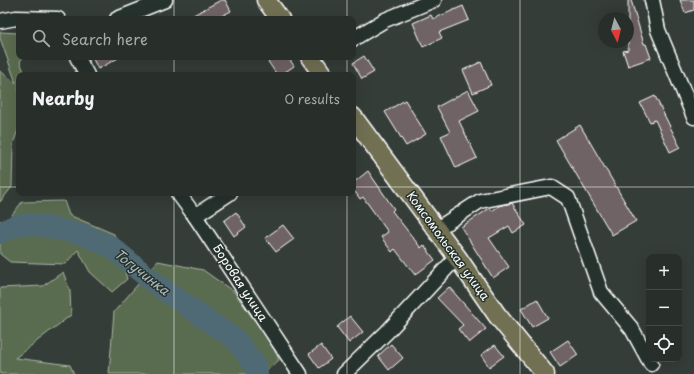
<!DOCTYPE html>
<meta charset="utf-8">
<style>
:root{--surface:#282e2a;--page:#303632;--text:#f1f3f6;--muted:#a5a8a8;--line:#444a47}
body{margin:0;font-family:"Playpen Sans",sans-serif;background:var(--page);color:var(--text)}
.controls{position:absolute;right:12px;bottom:12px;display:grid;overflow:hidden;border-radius:8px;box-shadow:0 4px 16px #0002}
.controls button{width:36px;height:36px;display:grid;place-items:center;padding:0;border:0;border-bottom:1px solid var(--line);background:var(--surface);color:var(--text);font:20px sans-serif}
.compass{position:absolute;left:598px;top:12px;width:36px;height:36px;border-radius:50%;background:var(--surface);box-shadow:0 4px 16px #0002;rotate:173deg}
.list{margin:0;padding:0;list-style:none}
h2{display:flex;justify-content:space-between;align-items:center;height:52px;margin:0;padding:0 16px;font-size:17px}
h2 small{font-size:13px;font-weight:400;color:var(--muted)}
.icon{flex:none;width:22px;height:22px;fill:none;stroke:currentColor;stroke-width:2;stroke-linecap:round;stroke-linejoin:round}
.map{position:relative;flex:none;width:694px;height:374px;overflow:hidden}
.search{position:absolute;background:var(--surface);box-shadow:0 4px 16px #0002;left:16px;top:16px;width:340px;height:44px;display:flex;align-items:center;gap:10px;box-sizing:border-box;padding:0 14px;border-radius:8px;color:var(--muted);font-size:15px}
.panel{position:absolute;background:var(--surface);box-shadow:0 4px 16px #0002;left:16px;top:72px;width:340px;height:124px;border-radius:8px}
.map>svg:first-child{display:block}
.green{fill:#5a6c4f;stroke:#acb6a7}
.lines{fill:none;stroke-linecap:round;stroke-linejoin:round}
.river{stroke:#506b75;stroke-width:22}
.building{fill:#706466;stroke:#fff}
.minor-casing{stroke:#fff;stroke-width:17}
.major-casing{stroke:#fff;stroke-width:21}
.minor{stroke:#26332d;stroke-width:14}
.major{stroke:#716f52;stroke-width:18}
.grid{fill:none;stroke:#fff;stroke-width:1;stroke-opacity:0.55}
.labels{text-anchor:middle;stroke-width:3;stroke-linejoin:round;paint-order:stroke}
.street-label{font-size:12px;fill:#fff;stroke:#26332d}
.water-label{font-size:13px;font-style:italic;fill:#b0bcc1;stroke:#26332d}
</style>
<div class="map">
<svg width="694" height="374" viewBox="0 0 694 374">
<rect width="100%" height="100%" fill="#353d38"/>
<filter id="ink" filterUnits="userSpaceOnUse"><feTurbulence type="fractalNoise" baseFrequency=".025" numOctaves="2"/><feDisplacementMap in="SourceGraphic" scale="8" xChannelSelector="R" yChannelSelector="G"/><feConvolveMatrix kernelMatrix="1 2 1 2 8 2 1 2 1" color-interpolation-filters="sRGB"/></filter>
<g filter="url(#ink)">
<g class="green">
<path d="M0,32L19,33V57H24L20,61L25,75H19V127L13,144L12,187L0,202V71L16,83L0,38Z"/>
<path d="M64,201L69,215L114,234L127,279L112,292L90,272L78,250L65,264L10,262L0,254V220L4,225L22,202Z"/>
<path d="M158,261L203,270L234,292L272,344L279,360L263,374H109L114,312Z"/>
<path d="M63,272L70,291L71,315L15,358L70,365L74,374H0V288L43,286Z"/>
</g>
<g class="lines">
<path class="river" d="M0,233L14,226L29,224L37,225L82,234L110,246L157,285L236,340L255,365L257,374"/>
</g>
<g class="building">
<path d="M221,0H225L231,11L216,19H186Z"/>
<path d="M628,0H631L644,44H646L651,58L628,66L623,51L628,50Z"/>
<path d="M680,0H694V10L685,13Z"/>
<path d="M463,6L469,20L439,32L442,38L423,47L413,23L431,15L433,19Z"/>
<path d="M364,56L374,72L362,79L353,63Z"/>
<path d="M92,57H120L98,69Z"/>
<path d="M265,57H288L294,66L281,75H277Z"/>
<path d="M481,62L491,85L473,93L463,70Z"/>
<path d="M468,90L479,111L459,121L477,158L456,168L441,136L450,132L437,107Z"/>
<path d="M655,96L680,147L670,152L655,120L650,122L640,103Z"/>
<path d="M405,100L426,134L406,146L385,112Z"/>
<path d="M580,125L636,221L612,235L556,140Z"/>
<path d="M368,171L394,209L392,211L421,248L424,245L435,260L415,275L395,249L392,252L381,237L388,232L363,197L360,199L353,189V183Z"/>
<path d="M512,203L526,225L513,233L509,226L489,238L509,267L493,278L461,227L490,208L492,211L499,206Z"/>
<path d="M236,212L246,227L234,236L224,221Z"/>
<path d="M283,225L294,239L276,252L265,238Z"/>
<path d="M449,287L486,329L469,343L458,329L463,325L437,298Z"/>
<path d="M537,299L548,318L532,327L521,309Z"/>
<path d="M350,316L363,332L349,343L337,327Z"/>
<path d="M568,340L578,355L560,367L550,352Z"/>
<path d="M391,344L403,358L389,370L378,356Z"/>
<path d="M321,345L331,359L319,368L309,354Z"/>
<path d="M495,345L504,356L489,367L481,355Z"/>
</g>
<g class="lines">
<g class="minor-casing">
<g id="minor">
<path d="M652,0L658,30L694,117"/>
<path d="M117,19L165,0"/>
<path d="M0,21L16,18L58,19"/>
<path d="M353,39L385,20L434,0"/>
<path d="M77,57L87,75"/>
<path d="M178,193L195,216L300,374"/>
<path d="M195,216L230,193"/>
<path d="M437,229L480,201L551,187L568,198L601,292L632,329L651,364"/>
<path d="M344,374L387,332L457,257"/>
</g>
</g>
<g class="major-casing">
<g id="major">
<path d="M266,0L280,19"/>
<path d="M310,57L323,75"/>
<path d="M353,117L457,257L497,315L545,374"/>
</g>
</g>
<use href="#minor" class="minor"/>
<use href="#major" class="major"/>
</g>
</g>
<path class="grid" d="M174,0V19M347,0V19M520,0V374M174,57V75M347,57V75M0,187H19M353,187H694M174,193V374M347,193V374"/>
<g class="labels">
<g class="street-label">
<text transform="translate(448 246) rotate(54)" y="4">Комсомольская улица</text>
<text transform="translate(240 283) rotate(57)" y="4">Боровая улица</text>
</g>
<g class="water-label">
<text transform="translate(142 272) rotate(38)" y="5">Тогучинка</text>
</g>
</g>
</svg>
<div class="controls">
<button>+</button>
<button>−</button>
<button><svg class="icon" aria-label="locate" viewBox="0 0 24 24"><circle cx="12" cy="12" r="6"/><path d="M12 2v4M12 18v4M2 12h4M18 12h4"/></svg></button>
</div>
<svg class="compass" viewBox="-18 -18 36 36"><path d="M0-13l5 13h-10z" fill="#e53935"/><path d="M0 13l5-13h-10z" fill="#a5a8a8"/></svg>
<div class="search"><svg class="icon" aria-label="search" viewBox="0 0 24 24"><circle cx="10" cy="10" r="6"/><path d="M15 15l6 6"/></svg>Search here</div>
<section class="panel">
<h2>Nearby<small>0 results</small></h2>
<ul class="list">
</ul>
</section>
</div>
